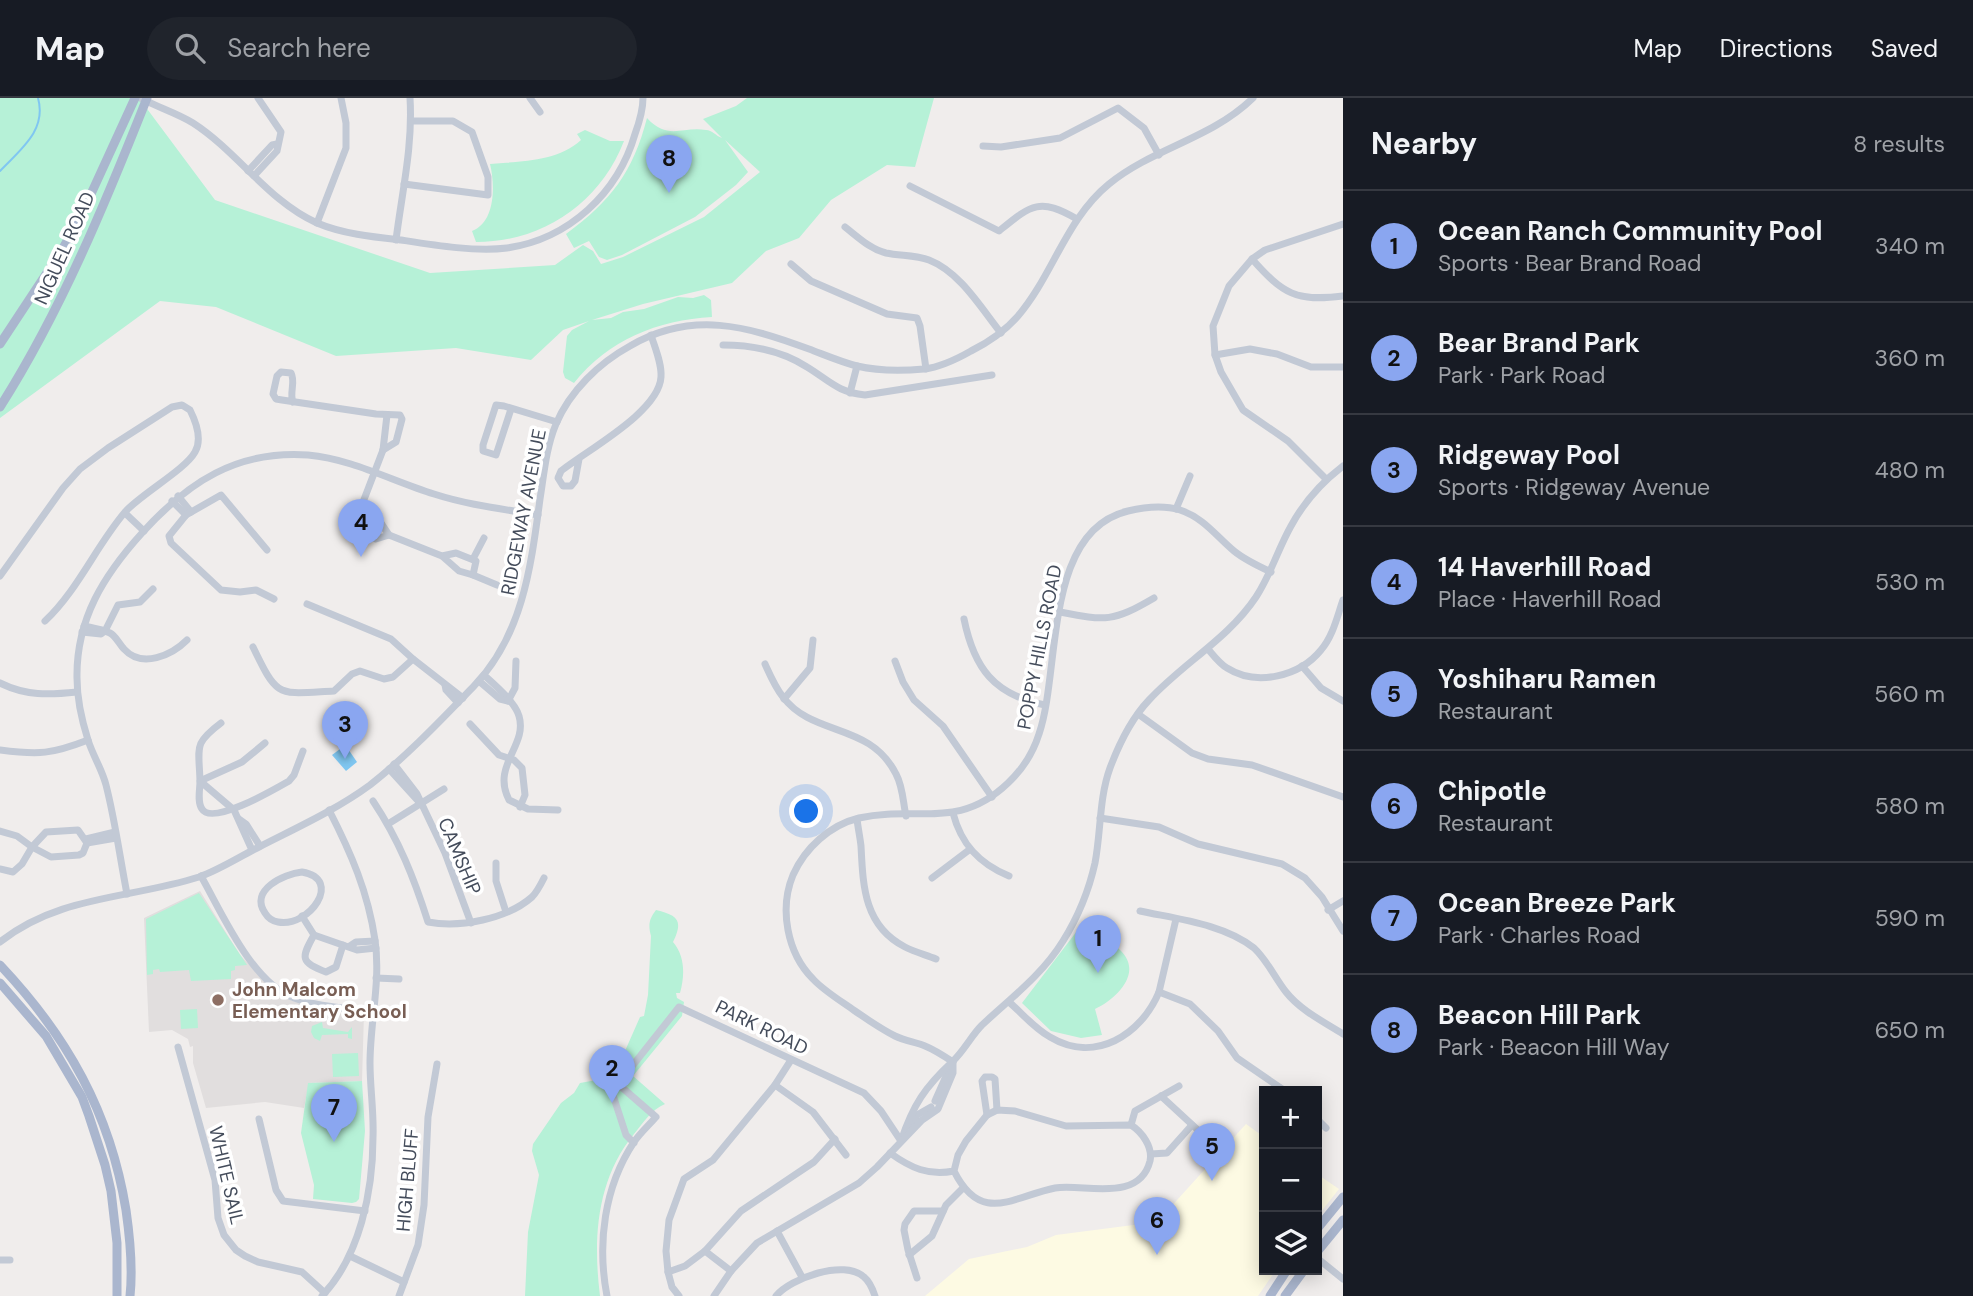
<!DOCTYPE html>
<meta charset="utf-8">
<style>
:root{--surface:#171b24;--page:#20242c;--text:#f1f3f6;--muted:#9ea1a6;--line:#363941;--accent:#8aa6f0}
body{margin:0;font-family:"DM Sans",sans-serif;background:var(--page);color:var(--text)}
.controls{position:absolute;right:21px;bottom:21px;display:grid;overflow:hidden;border-radius:0px;box-shadow:0 4px 18px #0003}
.controls button{width:63px;height:63px;display:grid;place-items:center;padding:0;border:0;border-bottom:2px solid var(--line);background:var(--surface);color:var(--text);font:35px sans-serif}
.you{position:absolute;left:807px;top:714px;width:24px;height:24px;margin:-18px;border:5px solid #fff;border-radius:50%;background:#1a73e8;box-shadow:0 0 0 10px #1a73e833}
.badge{display:grid;place-items:center;width:46px;height:46px;border-radius:50%;background:var(--accent);color:#111;font-size:23px;font-weight:700}
.pin{position:absolute;translate:-50% -58px;filter:drop-shadow(0 2px 4px #0008)}
.pin::after{content:'';position:absolute;top:37px;width:24px;height:21px;background:inherit;clip-path:polygon(0 0,100% 0,50% 100%)}
.list{margin:0;padding:0;list-style:none}
h2{display:flex;justify-content:space-between;align-items:center;height:91px;margin:0;padding:0 28px;font-size:30px}
h2 small{font-size:23px;font-weight:400;color:var(--muted)}
.list li{display:grid;grid-template-columns:46px 1fr auto;gap:21px;align-items:center;box-sizing:border-box;height:112px;padding:0 28px;border-top:2px solid var(--line)}
.list b{display:block;font-size:26px;white-space:nowrap}
.list p{margin:0;font-size:23px;white-space:nowrap;color:var(--muted)}
.list em{font-size:23px;font-style:normal;color:var(--muted)}
.icon{flex:none;width:38px;height:38px;fill:none;stroke:currentColor;stroke-width:2;stroke-linecap:round;stroke-linejoin:round}
.map{position:relative;flex:none;width:1343px;height:1198px;overflow:hidden}
header{display:flex;align-items:center;gap:42px;box-sizing:border-box;height:98px;padding:0 35px;background:var(--surface);border-bottom:2px solid var(--line)}
header strong{font-size:33px}
nav{display:flex;gap:38px;margin-inline-start:auto;font-size:24px}
.search{width:490px;height:63px;background:var(--page);display:flex;align-items:center;gap:18px;box-sizing:border-box;padding:0 24px;border-radius:38px;color:var(--muted);font-size:26px}
main{display:flex}
aside{flex:1;background:var(--surface)}
.map>svg:first-child{display:block}
.commercial{fill:#fdfae3}
.education{fill:#e1dede}
.green{fill:#b6f1d7}
.water{fill:#80c7f1}
.lines{fill:none;stroke-linecap:round;stroke-linejoin:round}
.stream{stroke:#80c7f1;stroke-width:2}
.minor{stroke:#c2c9d5;stroke-width:7}
.major{stroke:#aab6ce;stroke-width:9}
.education-dot{fill:#8d6e63;stroke:#fff;stroke-width:2.5}
.labels{text-anchor:middle;stroke-width:7;stroke-linejoin:round;paint-order:stroke}
.street-label{font-size:19px;fill:#444c5b;stroke:#fff}
.education-label{font-size:19px;font-weight:bold;fill:#785e54;stroke:#fff;text-anchor:start}
</style>
<header>
<strong>Map</strong>
<div class="search"><svg class="icon" aria-label="search" viewBox="0 0 24 24"><circle cx="10" cy="10" r="6"/><path d="M15 15l6 6"/></svg>Search here</div>
<nav><a>Map</a><a>Directions</a><a>Saved</a></nav>
</header>
<main>
<div class="map">
<svg width="1343" height="1198" viewBox="0 0 1343 1198">
<rect width="100%" height="100%" fill="#f0edec"/>
<g class="commercial">
<path d="M1246,1026L1264,1039V1172H1276L1258,1198H925L969,1161L1027,1149L1056,1137L1141,1126L1168,1112Z"/>
<path d="M1317,1076L1339,1091L1317,1119Z"/>
</g>
<path class="education" d="M200,793L240,857L275,893L292,903L364,915L362,983L309,985L304,1010L265,1004L206,1010L193,965V948L190,949L188,941L172,932L149,934L144,820Z"/>
<g class="green">
<path d="M0,0H139L215,102L430,175L555,167L583,147L593,153L601,166L623,159L704,119L760,74L725,42L748,74L736,87L695,119L622,157L607,162L599,159L589,143L574,150L566,136C611,103 633,74 647,20C668,43 682,28 706,32C712,32 716,38 722,40L703,21L736,8L747,0H934L915,69L887,67L831,102L799,140L766,153L732,185L643,206L592,222L611,220L623,214L644,211L678,199L693,200L704,197L711,202L712,219C658,222 608,242 574,285L565,280L563,274L567,238L572,232L589,223L563,232L531,262L456,250L336,258L216,209L160,203L0,320Z"/>
<path d="M585,32L610,43H624C600,105 543,144 476,144L472,133C496,124 495,86 490,66C521,63 557,64 581,42L577,36Z"/>
<path d="M199,795L247,867L235,868V872L231,873V881L191,883L189,872L160,874L159,871L153,872V876L147,877L146,821Z"/>
<path d="M656,812C677,817 684,822 673,844C685,858 685,877 680,895H676L677,900L684,904L682,918L633,978L665,1006C651,1012 644,1024 634,1036C596,1082 593,1142 600,1198H525L528,1134L539,1077L532,1053L533,1046L561,1005L574,995L580,985L602,981L625,953L640,919L644,918L648,897L651,838C648,827 649,821 656,812Z"/>
<path d="M1080,829C1093,836 1109,842 1119,851C1145,874 1116,901 1095,911L1102,937L1081,940L1051,933L1022,905Z"/>
<path d="M197,911L198,930L181,931L180,912Z"/>
<path d="M322,924L323,930L348,934L352,929V941L348,940V936L322,937L320,943L314,940L311,934L312,928Z"/>
<path d="M358,955L359,978L333,979L332,956Z"/>
<path d="M362,983L365,1033L359,1101L356,1104L352,1105L313,1101L314,1087L301,1035L308,985Z"/>
</g>
<path class="water" d="M344,648H346L357,664L346,673L332,657Z"/>
<g class="lines">
<path class="stream" d="M0,73C21,51 47,32 38,0"/>
<g class="minor">
<path d="M140,0C157,9 177,15 193,25C238,54 268,103 317,125C343,136 373,139 401,142C433,147 475,154 507,150C569,141 618,95 635,36C639,25 643,12 643,0"/>
<path d="M530,0L540,14"/>
<path d="M983,48L1001,49L1060,40L1118,10L1144,30L1159,57"/>
<path d="M248,73L272,47L277,46"/>
<path d="M254,78L277,53L281,34L258,0"/>
<path d="M404,86L488,97V79L472,34L453,23H411"/>
<path d="M910,88L999,133C1031,107 1039,99 1077,121"/>
<path d="M317,125L346,50V25L341,0"/>
<path d="M845,129C858,139 870,151 886,155C900,158 916,157 929,162C960,174 981,210 1001,235"/>
<path d="M396,142C402,94 413,48 410,0"/>
<path d="M1252,161C1283,196 1296,204 1343,198"/>
<path d="M791,166L811,183L887,216L917,220L920,228L926,271"/>
<path d="M723,247C753,247 782,253 807,269C830,283 837,294 865,297L992,277"/>
<path d="M1215,257L1250,251L1277,256L1311,269H1343"/>
<path d="M850,295L857,268"/>
<path d="M293,304C289,295 296,284 291,275L281,274L277,278L273,296L276,301L282,302L376,316L400,317L402,321L396,344L383,352"/>
<path d="M511,311L496,357L483,353V347L496,307L504,308L557,324"/>
<path d="M387,317L383,352L360,412L366,419L381,425L389,437L442,458L459,473L473,477L476,463L456,455L442,458"/>
<path d="M579,361L575,383L571,388H563L558,380L561,373C587,352 659,314 661,279C662,266 655,250 651,237"/>
<path d="M1326,381L1288,343L1243,312L1221,274L1215,257L1213,228L1229,188L1252,161L1265,152L1343,126"/>
<path d="M178,398L191,414"/>
<path d="M172,403L186,417"/>
<path d="M1176,411L1190,378"/>
<path d="M360,412L354,422L356,432L376,441L389,437"/>
<path d="M125,415L144,433"/>
<path d="M267,452L221,397L186,417L169,438L171,445L221,492L240,494L256,492L274,501"/>
<path d="M473,461L484,440"/>
<path d="M473,477L497,487"/>
<path d="M0,478L63,390L80,371L108,350L172,309L182,307L190,312C196,324 202,342 195,354C185,372 141,396 125,414C96,448 78,492 45,523"/>
<path d="M307,506L391,541L413,561"/>
<path d="M1060,514C1106,523 1113,524 1154,500"/>
<path d="M964,521C974,570 994,597 1045,607"/>
<path d="M84,528C93,530 101,531 110,535C116,538 119,546 124,551C142,571 172,557 187,542"/>
<path d="M105,533L118,507L140,504L153,491"/>
<path d="M82,534L101,536L105,533"/>
<path d="M253,549C278,601 277,596 334,593L352,576L360,573L384,581L393,579L413,561L463,600"/>
<path d="M1208,551C1213,557 1220,566 1227,570C1257,589 1300,578 1321,552C1333,538 1337,519 1343,502"/>
<path d="M895,563L903,584L914,602L943,628L992,699"/>
<path d="M765,566C770,577 775,589 783,599C813,639 870,624 896,676C903,689 903,704 906,718"/>
<path d="M1302,568L1321,590L1343,603"/>
<path d="M484,577C495,587 515,604 519,618C528,648 491,667 509,702L528,711L558,712"/>
<path d="M479,583L500,601L508,603"/>
<path d="M0,585C26,598 49,597 77,594"/>
<path d="M445,587L446,592L458,605"/>
<path d="M784,601L810,570L813,542"/>
<path d="M508,603L515,590L516,563"/>
<path d="M1138,616L1192,655L1208,661L1252,667L1343,699"/>
<path d="M221,625C193,646 199,649 200,683L234,712L252,752"/>
<path d="M470,626L499,657L514,662L522,670L525,697L520,709"/>
<path d="M265,645L242,664L200,683C200,691 197,704 202,711C212,728 275,691 289,683L294,677L303,653"/>
<path d="M0,652C39,657 52,656 88,642"/>
<path d="M394,666L417,696L445,755L471,825"/>
<path d="M389,671L419,704"/>
<path d="M373,703C399,742 414,780 428,824C460,830 507,821 532,799C537,794 541,786 544,780"/>
<path d="M953,715C961,746 979,766 1009,778"/>
<path d="M1100,720L1159,729L1198,746L1282,766L1305,780L1322,799L1343,833"/>
<path d="M239,721L246,726L260,748"/>
<path d="M857,721C858,730 860,739 861,748C863,788 864,828 905,849C915,854 926,857 936,861"/>
<path d="M388,726L444,691"/>
<path d="M78,732L87,745L83,755L79,757L51,759L32,749L46,734Z"/>
<path d="M0,733L17,738L32,749L22,766L13,774L0,771"/>
<path d="M86,741L115,734"/>
<path d="M87,745L116,740"/>
<path d="M496,765V783L506,814"/>
<path d="M302,774C344,781 309,830 278,824C272,823 268,820 265,815C249,792 284,776 302,774Z"/>
<path d="M201,778C222,815 252,885 294,900C319,909 348,910 374,914"/>
<path d="M932,780L969,752"/>
<path d="M127,796C120,760 115,722 106,687C102,671 93,658 88,642C82,623 77,600 77,580C76,521 104,477 142,435C188,384 237,352 308,357C352,361 392,383 434,396C468,407 503,411 538,417"/>
<path d="M1328,812L1343,803"/>
<path d="M1140,813C1177,821 1224,826 1254,850C1267,862 1275,880 1286,894C1300,912 1324,924 1343,936"/>
<path d="M302,818L314,837L357,852L376,850"/>
<path d="M314,837C301,860 300,864 326,874L336,869L343,847"/>
<path d="M0,844C59,797 130,801 199,779C219,772 239,759 259,749C296,730 336,712 370,687C407,658 441,622 474,588C523,537 531,468 540,401C544,376 546,350 556,326C570,293 599,265 630,248C692,212 747,228 809,251C825,257 841,264 857,268C878,273 902,273 924,271C941,269 957,261 971,253C989,244 1005,233 1018,218C1053,177 1066,121 1109,86C1153,50 1211,41 1253,0"/>
<path d="M350,848L356,844L375,843"/>
<path d="M376,880L399,881"/>
<path d="M1159,894L1190,906L1218,933L1237,960L1285,993"/>
<path d="M1009,904C1023,916 1034,930 1050,939C1095,966 1141,937 1159,894L1176,821"/>
<path d="M178,949L215,1082L218,1120L224,1137L236,1152L245,1158L258,1164L302,1174L325,1195"/>
<path d="M953,964C944,958 935,952 925,948C915,944 905,943 895,938C881,931 868,922 855,913C841,903 824,893 813,881C787,855 779,811 793,777C805,750 830,727 859,720C916,707 958,733 1008,685C1023,671 1033,655 1039,636C1061,572 1043,433 1128,413C1145,409 1163,407 1180,412C1204,420 1216,438 1234,453C1245,462 1258,468 1271,474"/>
<path d="M618,986L679,909L864,995L881,1013L901,1043"/>
<path d="M775,987L813,1014L846,1057"/>
<path d="M1161,998L1212,1045"/>
<path d="M935,1003L951,967"/>
<path d="M987,1017L982,983L985,979H992L995,981L997,1012"/>
<path d="M259,1021L276,1092L283,1103L365,1113"/>
<path d="M1317,1021L1326,1030"/>
<path d="M1131,1027L1135,1013L1179,988"/>
<path d="M912,1029L917,1017L931,1009"/>
<path d="M901,1043C913,1007 925,989 952,964C964,953 971,938 982,927C1011,900 1042,877 1063,843C1078,819 1089,792 1095,765C1101,734 1099,700 1110,670C1119,646 1131,621 1149,602C1183,565 1228,541 1256,499C1271,476 1278,451 1291,428C1304,404 1322,384 1343,368"/>
<path d="M890,1055C911,1070 928,1078 954,1073L958,1057L966,1043L987,1017L997,1012L1015,1013L1066,1028L1131,1027C1142,1034 1153,1049 1150,1063C1139,1106 1083,1085 1055,1090C1012,1099 981,1127 954,1073"/>
<path d="M1151,1056L1167,1055L1192,1027"/>
<path d="M777,1133L802,1179"/>
<path d="M705,1153L731,1173"/>
<path d="M909,1157L932,1138L946,1107L963,1090"/>
<path d="M350,1158L404,1184"/>
<path d="M1317,1160L1343,1181"/>
<path d="M0,1162H10"/>
<path d="M668,1174L685,1168L705,1153L741,1113L814,1064L835,1041"/>
<path d="M917,1180L908,1152L904,1132L905,1126L914,1113H943"/>
<path d="M322,1198C360,1158 373,1093 373,1039C374,1014 370,990 370,965C370,924 381,883 375,842C368,794 351,755 329,712"/>
<path d="M399,1198L418,1147L424,1107L428,1019L437,966"/>
<path d="M607,1198C597,1146 604,1089 634,1044C640,1035 649,1027 656,1019L618,986L612,994L626,1037L634,1045"/>
<path d="M679,1198L672,1189L668,1174L666,1153L669,1122L684,1081L713,1062L775,987L791,962"/>
<path d="M714,1198L731,1173L757,1145L859,1085L877,1069L922,1022L938,1011L953,975V964"/>
<path d="M776,1198C791,1180 844,1161 864,1179C869,1183 873,1192 875,1198"/>
</g>
<g class="major">
<path d="M0,246L62,152L80,120L135,0"/>
<path d="M0,309C61,213 105,106 147,0"/>
<path d="M0,867C67,938 110,1014 126,1112C130,1140 133,1170 130,1198"/>
<path d="M0,885L46,938L82,999L89,1018L105,1067L111,1093L117,1145V1198"/>
<path d="M1317,1131L1343,1099"/>
<path d="M1317,1154L1343,1122"/>
<path d="M1270,1198L1287,1172"/>
<path d="M1285,1198L1304,1172"/>
</g>
</g>
<circle class="education-dot" cx="218" cy="902" r="7"/>
<g class="labels">
<g class="street-label">
<text transform="translate(64 150) rotate(-66)" y="7">NIGUEL ROAD</text>
<text transform="translate(523 414) rotate(-79)" y="7">RIDGEWAY AVENUE</text>
<text transform="translate(1039 549) rotate(-79)" y="7">POPPY HILLS ROAD</text>
<text transform="translate(460 758) rotate(67)" y="7">CAMSHIP</text>
<text transform="translate(762 929) rotate(26)" y="7">PARK ROAD</text>
<text transform="translate(227 1077) rotate(77)" y="7">WHITE SAIL</text>
<text transform="translate(407 1082) rotate(-85)" y="7">HIGH BLUFF</text>
</g>
<g class="education-label">
<text x="232" y="898">John Malcom<tspan x="232" dy="22">Elementary School</tspan></text>
</g>
</g>
</svg>
<div class="controls">
<button>+</button>
<button>−</button>
<button><svg class="icon" aria-label="layers" viewBox="0 0 24 24"><path d="M12 4l9 5-9 5-9-5zM3 14l9 5 9-5"/></svg></button>
</div>
<div class="you"></div>
<div class="pin badge" style="left:1098px;top:875px">1</div>
<div class="pin badge" style="left:612px;top:1005px">2</div>
<div class="pin badge" style="left:345px;top:661px">3</div>
<div class="pin badge" style="left:361px;top:459px">4</div>
<div class="pin badge" style="left:1212px;top:1083px">5</div>
<div class="pin badge" style="left:1157px;top:1157px">6</div>
<div class="pin badge" style="left:334px;top:1044px">7</div>
<div class="pin badge" style="left:669px;top:95px">8</div>
</div>
<aside>
<h2>Nearby<small>8 results</small></h2>
<ul class="list">
<li><span class="badge">1</span><div><b>Ocean Ranch Community Pool</b><p>Sports · Bear Brand Road</p></div><em>340 m</em></li>
<li><span class="badge">2</span><div><b>Bear Brand Park</b><p>Park · Park Road</p></div><em>360 m</em></li>
<li><span class="badge">3</span><div><b>Ridgeway Pool</b><p>Sports · Ridgeway Avenue</p></div><em>480 m</em></li>
<li><span class="badge">4</span><div><b>14 Haverhill Road</b><p>Place · Haverhill Road</p></div><em>530 m</em></li>
<li><span class="badge">5</span><div><b>Yoshiharu Ramen</b><p>Restaurant</p></div><em>560 m</em></li>
<li><span class="badge">6</span><div><b>Chipotle</b><p>Restaurant</p></div><em>580 m</em></li>
<li><span class="badge">7</span><div><b>Ocean Breeze Park</b><p>Park · Charles Road</p></div><em>590 m</em></li>
<li><span class="badge">8</span><div><b>Beacon Hill Park</b><p>Park · Beacon Hill Way</p></div><em>650 m</em></li>
</ul>
</aside>
</main>
